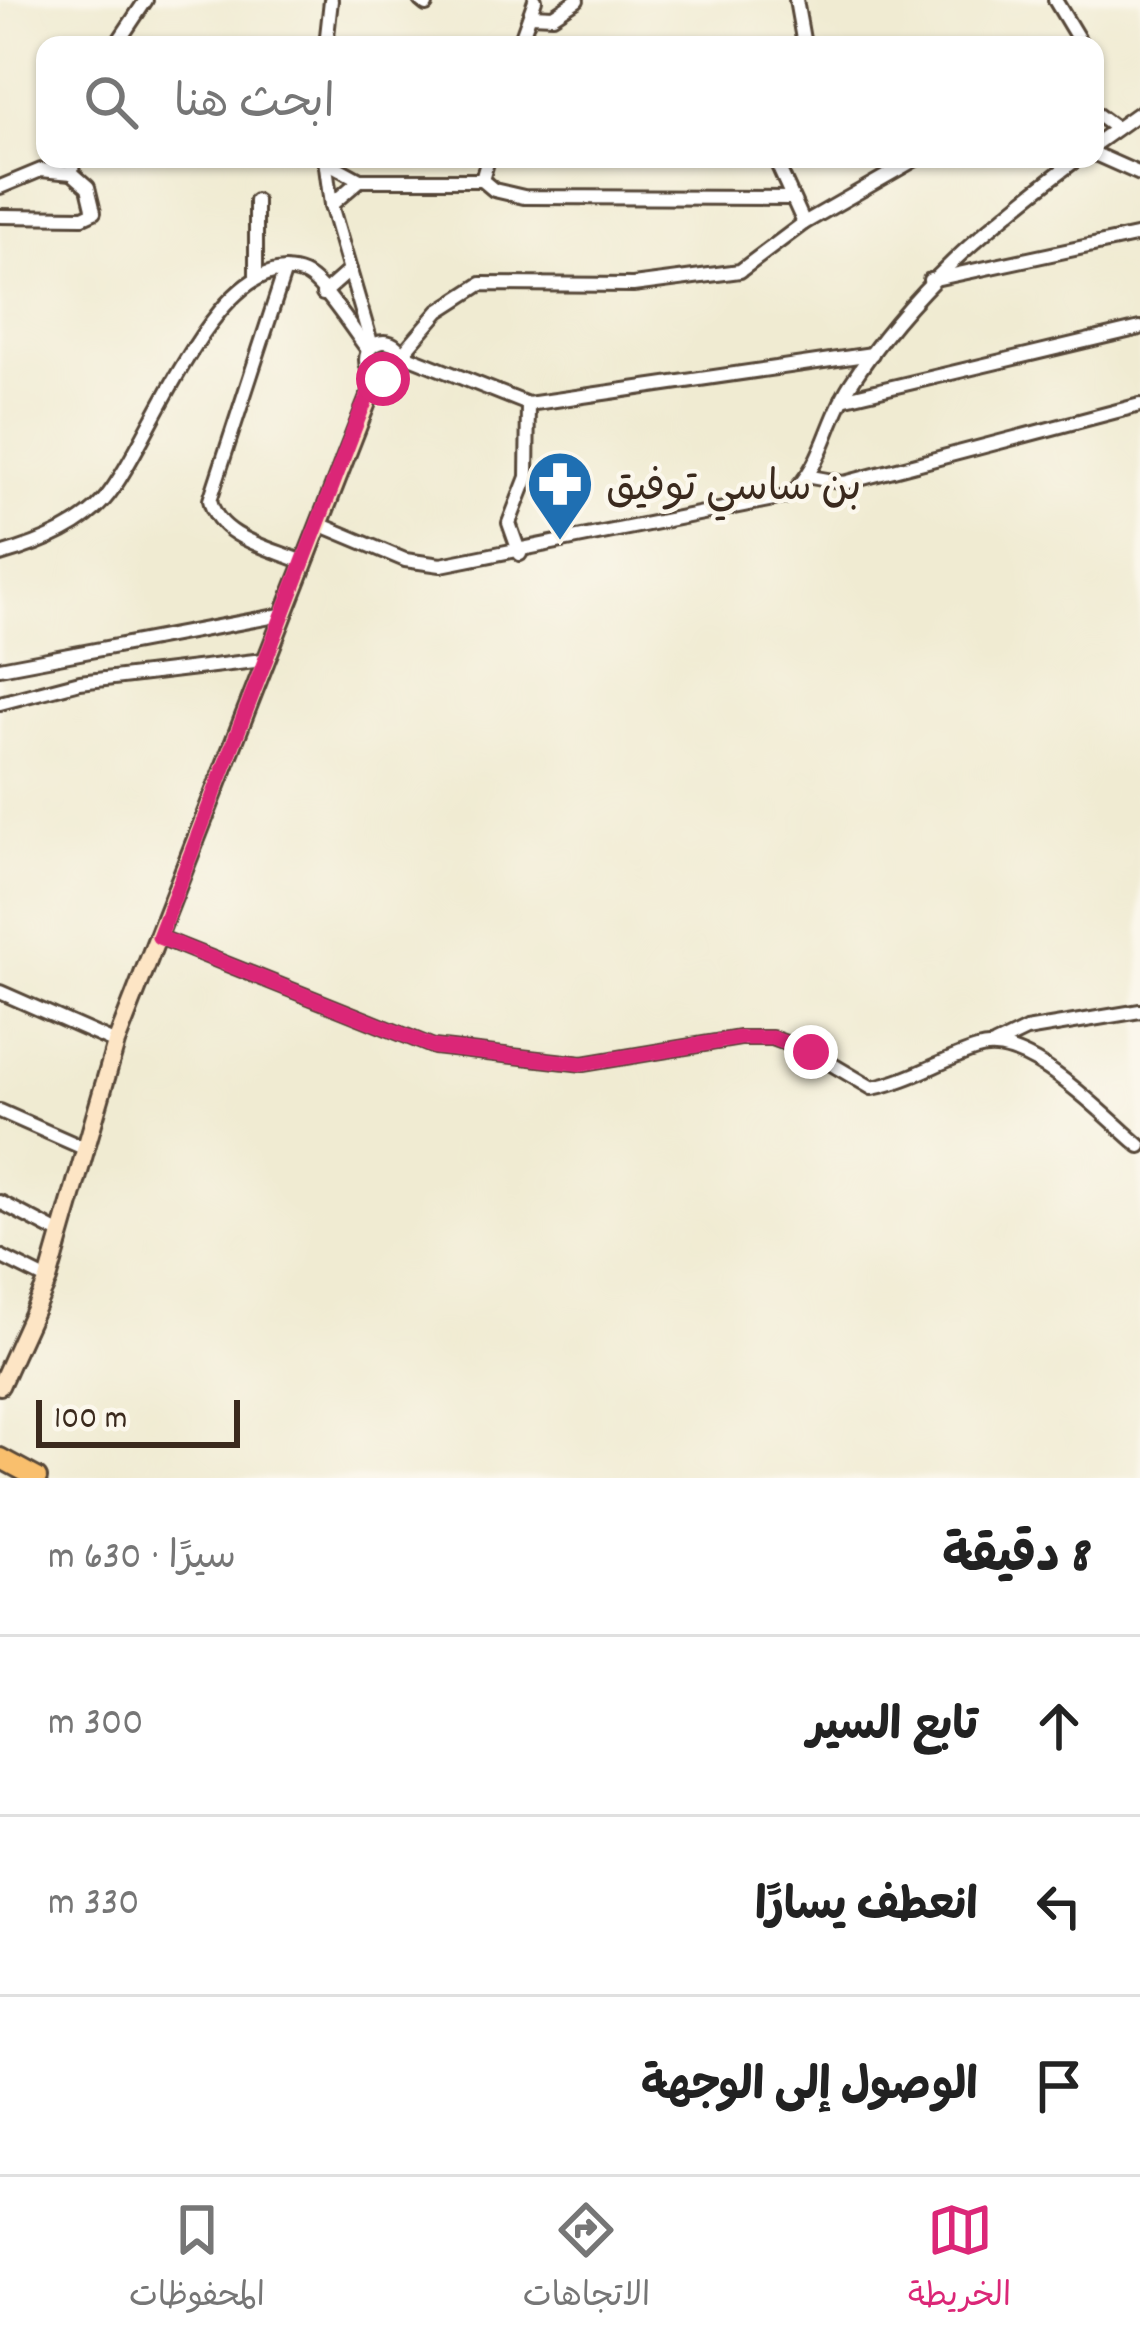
<!DOCTYPE html>
<html lang="ar">
<meta charset="utf-8">
<style>
:root{--surface:#fff;--page:#f2f2f2;--text:#222;--muted:#767676;--line:#e0e0e0;--accent:#db2777}
body{margin:0;font-family:Dekko,"Playpen Sans Arabic",sans-serif;background:var(--page);color:var(--text);direction:rtl}
.scale{position:absolute;left:36px;bottom:30px;width:204px;box-sizing:border-box;padding-left:12px;border:6px solid #3b2a1e;border-top:0;font-size:33px;line-height:42px;white-space:nowrap;color:#3b2a1e;-webkit-text-stroke:9px #fbf7ec;paint-order:stroke}
.stop{position:absolute;width:36px;height:36px;margin:-27px;border:9px solid #db2777;border-radius:50%;background:#fff}
.stop.end{background:#db2777;border-color:#fff;box-shadow:0 3px 12px #0008}
.list{margin:0;padding:0;list-style:none}
h2{display:flex;justify-content:space-between;align-items:center;height:156px;margin:0;padding:0 48px;font-size:51px}
h2 small{font-size:39px;font-weight:400;color:var(--muted)}
.list li{display:grid;grid-template-columns:78px 1fr auto;gap:36px;align-items:center;box-sizing:border-box;height:180px;padding:0 48px;border-top:3px solid var(--line)}
.list b{display:block;font-size:45px;white-space:nowrap}
.list em{font-size:39px;font-style:normal;color:var(--muted)}
.icon{flex:none;width:66px;height:66px;fill:none;stroke:currentColor;stroke-width:2;stroke-linecap:round;stroke-linejoin:round}
.map{position:relative;flex:none;width:1140px;height:1478px;overflow:hidden;direction:ltr}
.search{position:absolute;background:var(--surface);box-shadow:0 3px 9px #0004;left:36px;right:36px;top:36px;height:132px;display:flex;align-items:center;gap:30px;box-sizing:border-box;padding:0 42px;border-radius:24px;color:var(--muted);font-size:45px}
.sheet{height:696px;background:var(--surface)}
nav{display:flex;justify-content:space-around;align-items:center;box-sizing:border-box;height:168px;border-top:3px solid var(--line);background:var(--surface);font-size:33px;color:var(--muted)}
nav a{display:grid;justify-items:center;gap:6px}
nav .on{color:var(--accent)}
.map>svg:first-child{display:block}
.lines{fill:none;stroke-linecap:round;stroke-linejoin:round}
.street-casing{stroke:#564739;stroke-width:18}
.secondary-casing{stroke:#564739;stroke-width:22}
.primary-casing{stroke:#564739;stroke-width:24}
.street{stroke:#fff;stroke-width:12}
.secondary{stroke:#fde5c5;stroke-width:16}
.primary{stroke:#f9bf6d;stroke-width:18}
.route{stroke:#db2777;stroke-width:15}
.labels{text-anchor:middle;stroke-width:9;stroke-linejoin:round;paint-order:stroke}
.poi-label{font-size:42px;fill:#3b2a1e;stroke:#fbf7ec;text-anchor:start}
</style>
<div class="map">
<svg width="1140" height="1478" viewBox="0 0 1140 1478">
<rect width="100%" height="100%" fill="#fbf7ec"/>
<filter id="ink" filterUnits="userSpaceOnUse"><feTurbulence type="fractalNoise" baseFrequency=".00833" numOctaves="2"/><feDisplacementMap in="SourceGraphic" scale="24" xChannelSelector="R" yChannelSelector="G"/><feConvolveMatrix kernelMatrix="1 2 1 2 8 2 1 2 1" color-interpolation-filters="sRGB"/></filter>
<filter id="wash" filterUnits="userSpaceOnUse"><feTurbulence type="fractalNoise" baseFrequency=".004" numOctaves="4" result="noise"/><feDisplacementMap in="SourceGraphic" scale="48" xChannelSelector="R" yChannelSelector="G"/><feGaussianBlur stdDeviation="2.7" result="paint"/><feColorMatrix in="noise" values="0 0 0 0 0 0 0 0 0 0 0 0 0 0 0 0 0 1.4 0 .05"/><feComposite in="paint" operator="in"/></filter>
<g filter="url(#wash)">
<rect width="100%" height="100%" fill="#f0ebd2"/>
</g>
<g filter="url(#ink)">
<g class="lines">
<g class="street-casing">
<g id="street">
<path d="M420,0L426,5"/>
<path d="M796,0L804,45"/>
<path d="M1055,0L1082,45"/>
<path d="M531,15L553,16L577,0"/>
<path d="M116,45L146,0"/>
<path d="M326,45L331,0"/>
<path d="M519,45L535,0"/>
<path d="M1095,113L1114,127"/>
<path d="M1095,144L1140,112"/>
<path d="M1095,154L1140,174"/>
<path d="M325,159L331,205L372,346"/>
<path d="M488,159L482,180L494,190L524,197L791,198"/>
<path d="M775,159L804,223L916,159"/>
<path d="M325,161L360,180"/>
<path d="M0,187L41,170L72,173"/>
<path d="M331,205L360,180H482"/>
<path d="M0,216L83,217L94,212L88,187L72,173L73,159"/>
<path d="M804,223L740,271L633,285L481,284L439,311L402,354L528,404L872,354"/>
<path d="M285,270L210,500C218,538 271,548 303,562"/>
<path d="M256,275V201"/>
<path d="M930,280L1140,235"/>
<path d="M323,294L350,270"/>
<circle cx="384" cy="360" r="18"/>
<path d="M842,399L1140,328"/>
<path d="M811,477L844,483L1140,405"/>
<path d="M319,524L405,560L441,565L789,496C824,465 826,423 850,385C910,291 989,225 1077,159"/>
<path d="M520,554L509,523L527,477L528,404"/>
<path d="M0,555C36,545 79,528 104,500C149,449 219,240 304,274C323,282 354,332 368,350"/>
<path d="M0,668L281,615"/>
<path d="M0,703L80,682L263,660"/>
<path d="M159,937L434,1047L583,1064L740,1038H772L811,1052L872,1088C910,1081 941,1060 977,1049C1027,1032 1104,1116 1140,1146"/>
<path d="M0,992L116,1043"/>
<path d="M995,1045L1026,1030L1140,1011"/>
<path d="M0,1111L86,1149"/>
<path d="M0,1202L61,1234"/>
<path d="M0,1256L48,1280"/>
</g>
</g>
<g class="secondary-casing">
<path id="secondary" d="M0,1386L48,1280L116,1043L377,377"/>
</g>
<g class="primary-casing">
<path id="primary" d="M0,1458L37,1478"/>
</g>
<use href="#street" class="street"/>
<use href="#secondary" class="secondary"/>
<use href="#primary" class="primary"/>
</g>
</g>
<g class="lines" filter="url(#ink)">
<path class="route" d="M383,379L377,377L361,411L159,937L434,1047L583,1064L740,1038H772L811,1052"/>
</g>
<defs>
<g id="pharmacy-pin" transform="scale(3.45)"><path d="M0 17L-7.5 6A9.5 9.5 0 1 1 7.5 6Z" fill="#1f6fb2" stroke="#fbf7ec"/><path d="M-2-6h4v4h4v4h-4v4h-4v-4h-4v-4h4Z" fill="#fff"/></g>
</defs>
<g fill-rule="evenodd">
<use href="#pharmacy-pin" x="560" y="484"/>
</g>
<g class="labels">
<g class="poi-label">
<text x="606" y="499">بن ساسي توفيق</text>
</g>
</g>
</svg>
<div class="scale">100 m</div>
<div class="stop" style="left:383px;top:379px"></div>
<div class="stop end" style="left:811px;top:1052px"></div>
<div class="search"><svg class="icon" aria-label="search" viewBox="0 0 24 24"><circle cx="10" cy="10" r="6"/><path d="M15 15l6 6"/></svg>ابحث هنا</div>
</div>
<section class="sheet">
<h2>8 دقيقة<small>سيرًا · 630 m</small></h2>
<ul class="list">
<li><svg class="icon" aria-label="ahead" viewBox="0 0 24 24"><path d="M12 20V5M6 11l6-6 6 6"/></svg><div><b>تابع السير</b></div><em>300 m</em></li>
<li><svg class="icon" aria-label="left" viewBox="0 0 24 24"><path d="M17 20v-9H6M10 6l-5 5 5 5"/></svg><div><b>انعطف يسارًا</b></div><em>330 m</em></li>
<li><svg class="icon" aria-label="arrive" viewBox="0 0 24 24"><path d="M6 21V4h12l-3 4 3 4H6"/></svg><div><b>الوصول إلى الوجهة</b></div></li>
</ul>
</section>
<nav>
<a class="on"><svg class="icon" aria-label="map" viewBox="0 0 24 24"><path d="M3 6l6-2 6 2 6-2v14l-6 2-6-2-6 2zM9 4v14M15 6v14"/></svg>الخريطة</a>
<a><svg class="icon" aria-label="directions" viewBox="0 0 24 24"><path d="M12 3l9 9-9 9-9-9zM9 14v-3h6M13 9l2 2-2 2"/></svg>الاتجاهات</a>
<a><svg class="icon" aria-label="saved" viewBox="0 0 24 24"><path d="M7 4h10v16l-5-4-5 4z"/></svg>المحفوظات</a>
</nav>
